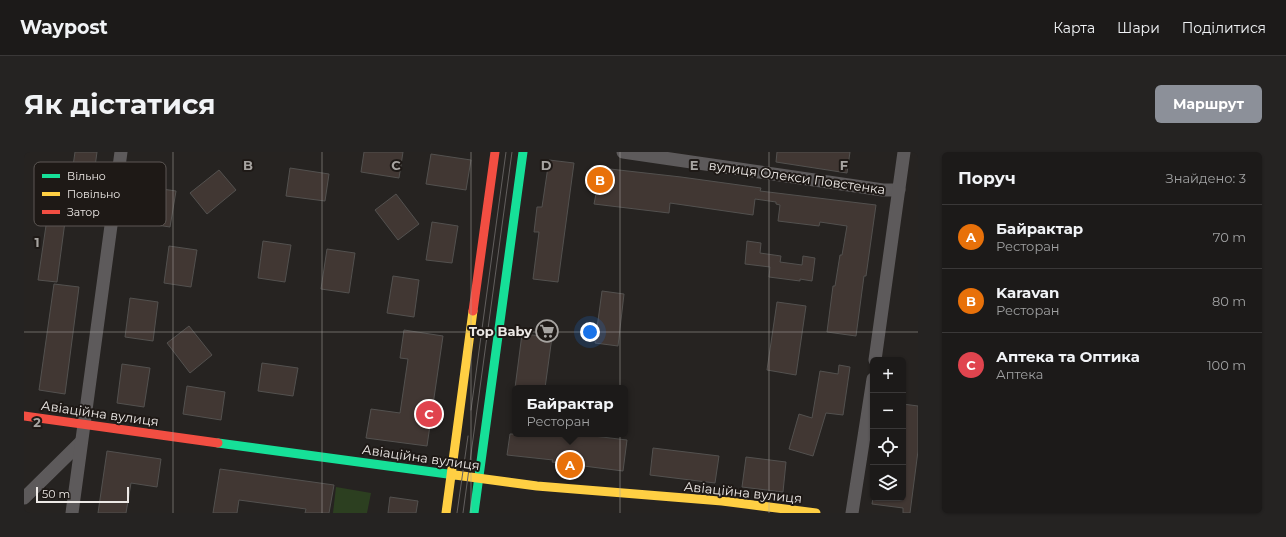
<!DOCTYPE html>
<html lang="uk">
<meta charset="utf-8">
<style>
:root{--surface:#1c1a19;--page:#252322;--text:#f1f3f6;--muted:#a0a1a2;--line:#3a3838;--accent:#8c9099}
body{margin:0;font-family:Montserrat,sans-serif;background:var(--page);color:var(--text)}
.controls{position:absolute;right:12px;bottom:12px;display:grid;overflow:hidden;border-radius:6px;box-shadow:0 1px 3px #0004}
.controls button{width:36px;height:36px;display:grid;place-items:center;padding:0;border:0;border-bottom:1px solid var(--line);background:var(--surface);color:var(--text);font:20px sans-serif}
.scale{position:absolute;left:12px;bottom:10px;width:93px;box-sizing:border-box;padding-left:4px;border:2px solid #ede9e6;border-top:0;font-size:11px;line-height:14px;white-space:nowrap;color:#ede9e6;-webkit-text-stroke:3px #1e1916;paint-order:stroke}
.you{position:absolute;left:566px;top:180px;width:14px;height:14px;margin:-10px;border:3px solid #fff;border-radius:50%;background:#1a73e8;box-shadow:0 0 0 6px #1a73e833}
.badge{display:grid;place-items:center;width:26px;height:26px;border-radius:50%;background:var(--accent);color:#fff;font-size:13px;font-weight:700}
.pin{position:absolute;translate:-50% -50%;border:2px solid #fff;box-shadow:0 1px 4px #0006}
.popup{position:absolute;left:488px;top:233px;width:116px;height:52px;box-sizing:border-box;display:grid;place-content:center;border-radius:6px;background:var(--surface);filter:drop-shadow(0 1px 3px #0005);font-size:13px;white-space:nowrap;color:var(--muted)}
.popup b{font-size:15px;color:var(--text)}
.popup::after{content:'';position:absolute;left:50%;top:100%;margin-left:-8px;border:8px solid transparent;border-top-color:var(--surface)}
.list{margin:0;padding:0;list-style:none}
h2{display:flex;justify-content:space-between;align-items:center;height:52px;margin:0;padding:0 16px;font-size:17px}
h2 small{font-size:13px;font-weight:400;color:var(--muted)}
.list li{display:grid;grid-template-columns:26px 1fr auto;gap:12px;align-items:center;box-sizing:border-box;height:64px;padding:0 16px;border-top:1px solid var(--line)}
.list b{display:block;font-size:15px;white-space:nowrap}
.list p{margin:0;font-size:13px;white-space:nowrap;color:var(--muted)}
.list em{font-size:13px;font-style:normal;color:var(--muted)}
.icon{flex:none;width:22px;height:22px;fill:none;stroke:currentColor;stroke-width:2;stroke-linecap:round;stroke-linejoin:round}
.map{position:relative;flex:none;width:894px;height:361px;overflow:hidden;border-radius:6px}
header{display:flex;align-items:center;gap:24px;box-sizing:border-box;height:56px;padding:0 20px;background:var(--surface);border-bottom:1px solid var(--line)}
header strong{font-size:19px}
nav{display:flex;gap:22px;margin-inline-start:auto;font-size:14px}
.intro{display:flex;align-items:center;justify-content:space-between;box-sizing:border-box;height:96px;padding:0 24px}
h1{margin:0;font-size:28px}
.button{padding:10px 18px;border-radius:6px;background:var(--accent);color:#fff;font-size:14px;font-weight:700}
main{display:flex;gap:24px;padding:0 24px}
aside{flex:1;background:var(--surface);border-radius:6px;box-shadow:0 1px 3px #0004}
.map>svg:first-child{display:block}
.green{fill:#2c3f20}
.building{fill:#413733;stroke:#53514f}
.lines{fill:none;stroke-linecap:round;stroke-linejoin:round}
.street{stroke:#5d5a5b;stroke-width:13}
.fast{stroke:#16e098;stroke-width:9}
.slow{stroke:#ffcf43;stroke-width:9}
.jam{stroke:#f24e42;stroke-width:9}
.tram{stroke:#625f5e;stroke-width:1}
.grid{fill:none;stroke:#a7a4a1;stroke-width:1;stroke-opacity:0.55}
.labels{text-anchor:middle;stroke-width:4;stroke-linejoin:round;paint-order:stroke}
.street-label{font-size:13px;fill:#ede9e6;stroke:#1e1916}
.poi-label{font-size:13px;font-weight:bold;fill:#ede9e6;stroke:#1e1916;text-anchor:end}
.key{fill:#1e1916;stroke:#5c5754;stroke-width:1}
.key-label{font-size:11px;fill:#ede9e6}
.grid-label{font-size:13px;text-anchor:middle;font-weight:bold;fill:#a7a4a1;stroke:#1e1916;stroke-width:4;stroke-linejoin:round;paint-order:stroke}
</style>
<header>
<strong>Waypost</strong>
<nav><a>Карта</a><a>Шари</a><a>Поділитися</a></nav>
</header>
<div class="intro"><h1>Як дістатися</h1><a class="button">Маршрут</a></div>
<main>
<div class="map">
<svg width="894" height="361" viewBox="0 0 894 361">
<rect width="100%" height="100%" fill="#262321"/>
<path class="green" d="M312,335L347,341L343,361H309Z"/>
<g class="building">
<path d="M51,0H73L63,73L41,70Z"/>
<path d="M340,0H379L375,26L337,20Z"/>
<path d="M753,0H826L823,21L752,10Z"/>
<path d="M407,2L447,8L442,38L402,32Z"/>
<path d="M525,8L550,11L534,130L509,127L515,80H510L513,55H518Z"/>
<path d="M266,16L305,22L301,49L262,44Z"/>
<path d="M577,16L657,25L737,36L736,39L852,53L842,124H840L832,184L803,180L809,134H811L816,103H818L823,74L796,70L795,74L754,69L756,53L752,52V50L731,47L729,63L646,51L645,61L570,52Z"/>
<path d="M195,18L212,38L183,62L166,41Z"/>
<path d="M124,35L152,39L146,75L119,71Z"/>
<path d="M372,42L395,72L374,88L351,58Z"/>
<path d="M24,60L42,62L33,130L14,128Z"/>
<path d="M408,70L434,74L428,111L402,108Z"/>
<path d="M239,89L267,93L261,130L234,126Z"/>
<path d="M723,89L737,91L736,101L757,104L756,110L778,113L779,104L791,106L788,129L776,127V129L745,125L746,115L721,112Z"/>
<path d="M145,94L173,98L167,135L140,131Z"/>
<path d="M303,97L331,101L325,141L297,137Z"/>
<path d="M369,124L395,128L390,165L363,161Z"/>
<path d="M30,132L55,135L41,242L15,238Z"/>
<path d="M578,139L600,142L594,194L571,191Z"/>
<path d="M106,146L134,150L129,189L101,185Z"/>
<path d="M753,150L782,154L772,223L743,218Z"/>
<path d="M165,174L188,203L166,221L143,191Z"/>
<path d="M380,178L419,184L403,294L342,286L347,257L376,261L384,207L376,206Z"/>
<path d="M498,182L528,185L521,236H491Z"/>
<path d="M238,211L274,216L269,244L234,239Z"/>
<path d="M98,212L126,216L120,255L93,251Z"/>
<path d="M815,213L826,215L819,263L802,261L789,304L765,297L775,262L788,266L796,219L814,222Z"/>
<path d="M163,234L201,240L197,268L159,262Z"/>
<path d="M879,252L894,254V299L886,361H879V356L848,352L849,346H879Z"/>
<path d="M486,282H553L603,288L599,319L528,310L529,308L483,303Z"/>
<path d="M629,296L695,304L691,331L626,323Z"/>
<path d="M83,299L137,307L133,335L107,331L102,361H74Z"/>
<path d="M722,305L762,310L759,340L718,335Z"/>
<path d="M196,317L310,333L305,361H281L282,357L215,348L213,361H189Z"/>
<path d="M366,345L394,349L392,361H364Z"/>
</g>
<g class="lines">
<g class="street">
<path d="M599,0L859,38H875"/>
<path d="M851,208L880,0"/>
<path d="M0,346L57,290"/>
<path d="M48,361L97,0"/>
<path d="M828,361L849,227"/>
</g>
<g class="fast">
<path d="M194,291L431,323"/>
<path d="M450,361L499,0"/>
</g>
<g class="slow">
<path d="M431,323L513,334L698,349L792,361"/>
<path d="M422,361L449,159"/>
</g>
<g class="jam">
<path d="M449,159L471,0"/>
<path d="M0,264L194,291"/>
</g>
<g class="tram">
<path d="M447,258L482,0"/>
<path d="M433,361L444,284"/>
<path d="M439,361L488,0"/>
</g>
</g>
<path class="grid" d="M149,0V361M298,0V361M447,0V361M596,0V361M745,0V361M0,180H894"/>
<defs>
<g id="supermarket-ring" transform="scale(1.15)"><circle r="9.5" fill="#1e1916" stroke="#a7a4a1" stroke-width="1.5"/><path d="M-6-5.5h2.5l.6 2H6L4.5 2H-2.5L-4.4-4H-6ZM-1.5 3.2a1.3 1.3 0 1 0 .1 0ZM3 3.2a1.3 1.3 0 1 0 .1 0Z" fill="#a7a4a1"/></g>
</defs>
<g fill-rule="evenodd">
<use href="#supermarket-ring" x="523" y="179"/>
</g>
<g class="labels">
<g class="street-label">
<text transform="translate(773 25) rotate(8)" y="5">вулиця Олекси Повстенка</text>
<text transform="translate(76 261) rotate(8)" y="5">Авіаційна вулиця</text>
<text transform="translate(397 305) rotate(8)" y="5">Авіаційна вулиця</text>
<text transform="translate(719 340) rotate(6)" y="5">Авіаційна вулиця</text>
</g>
<g class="poi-label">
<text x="508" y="184">Top Baby</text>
</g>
</g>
<rect x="10" y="10" width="132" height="64" rx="6" class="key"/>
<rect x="18" y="22" width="18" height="4" fill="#16e098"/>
<rect x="18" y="40" width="18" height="4" fill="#ffcf43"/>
<rect x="18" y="58" width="18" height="4" fill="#f24e42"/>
<g class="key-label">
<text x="43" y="28">Вільно</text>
<text x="43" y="46">Повільно</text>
<text x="43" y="64">Затор</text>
</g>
<g class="grid-label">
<text x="224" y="18">B</text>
<text x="372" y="18">C</text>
<text x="522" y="18">D</text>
<text x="670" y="18">E</text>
<text x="820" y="18">F</text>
<text x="13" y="95">1</text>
<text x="13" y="275">2</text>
</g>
</svg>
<div class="controls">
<button>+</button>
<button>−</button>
<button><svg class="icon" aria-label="locate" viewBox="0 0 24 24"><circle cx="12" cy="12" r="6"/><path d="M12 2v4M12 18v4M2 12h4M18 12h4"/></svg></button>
<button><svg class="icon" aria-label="layers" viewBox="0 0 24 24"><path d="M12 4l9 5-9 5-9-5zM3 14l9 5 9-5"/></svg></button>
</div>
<div class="scale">50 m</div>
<div class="you"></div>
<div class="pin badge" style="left:546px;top:313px;background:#e8710a">A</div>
<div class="popup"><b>Байрактар</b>Ресторан</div>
<div class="pin badge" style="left:576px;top:28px;background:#e8710a">B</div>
<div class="pin badge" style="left:405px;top:262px;background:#e0444e">C</div>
</div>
<aside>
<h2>Поруч<small>Знайдено: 3</small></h2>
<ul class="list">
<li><span class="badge" style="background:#e8710a">A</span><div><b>Байрактар</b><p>Ресторан</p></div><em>70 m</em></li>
<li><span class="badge" style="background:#e8710a">B</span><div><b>Karavan</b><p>Ресторан</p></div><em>80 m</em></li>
<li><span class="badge" style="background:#e0444e">C</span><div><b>Аптека та Оптика</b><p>Аптека</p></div><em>100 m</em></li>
</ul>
</aside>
</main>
